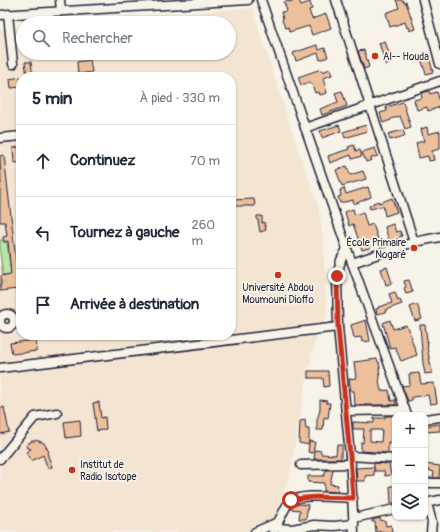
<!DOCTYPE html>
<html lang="fr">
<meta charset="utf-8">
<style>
:root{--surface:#fff;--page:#f2f2f3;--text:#1f2937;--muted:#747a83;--line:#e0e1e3}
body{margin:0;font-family:Pangolin,sans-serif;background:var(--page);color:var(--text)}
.controls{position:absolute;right:12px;bottom:12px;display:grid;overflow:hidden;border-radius:8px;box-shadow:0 1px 3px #0004}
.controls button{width:36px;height:36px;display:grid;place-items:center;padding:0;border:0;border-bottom:1px solid var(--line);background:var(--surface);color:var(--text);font:20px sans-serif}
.stop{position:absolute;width:12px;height:12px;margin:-9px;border:3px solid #c8321e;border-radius:50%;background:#fff}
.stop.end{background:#c8321e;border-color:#fff;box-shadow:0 1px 4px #0008}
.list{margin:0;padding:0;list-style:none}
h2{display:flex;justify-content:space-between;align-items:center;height:52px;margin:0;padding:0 16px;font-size:17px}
h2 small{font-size:13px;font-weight:400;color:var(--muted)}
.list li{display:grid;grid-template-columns:26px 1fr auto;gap:12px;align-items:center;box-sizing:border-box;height:72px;padding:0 16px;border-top:1px solid var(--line)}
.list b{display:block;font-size:15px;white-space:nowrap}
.list em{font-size:13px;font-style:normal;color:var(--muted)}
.icon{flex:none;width:22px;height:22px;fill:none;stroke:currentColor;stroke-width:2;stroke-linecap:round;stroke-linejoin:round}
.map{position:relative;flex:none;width:440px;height:532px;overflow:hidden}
.search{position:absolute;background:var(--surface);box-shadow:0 1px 3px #0004;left:16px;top:16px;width:220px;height:44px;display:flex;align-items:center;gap:10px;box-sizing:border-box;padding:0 14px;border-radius:22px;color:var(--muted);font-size:15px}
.panel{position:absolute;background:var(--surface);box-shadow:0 1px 3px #0004;left:16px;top:72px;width:220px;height:268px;border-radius:16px}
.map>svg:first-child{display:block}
.built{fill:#f4e4d2;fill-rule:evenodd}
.green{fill:#b9e6a4;stroke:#6e8470}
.building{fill:#edc09d;stroke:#22223b;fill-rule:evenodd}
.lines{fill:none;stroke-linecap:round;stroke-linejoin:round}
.minor-casing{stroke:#22223b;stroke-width:11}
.minor{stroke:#f7f3e8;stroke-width:8}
.route{stroke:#c8321e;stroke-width:5}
.poi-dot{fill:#c8321e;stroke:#f7f3e8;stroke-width:1.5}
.labels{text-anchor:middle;stroke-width:3.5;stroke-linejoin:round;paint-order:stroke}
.poi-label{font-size:10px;fill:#22223b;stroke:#f7f3e8;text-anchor:start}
</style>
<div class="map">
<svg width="440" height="532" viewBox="0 0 440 532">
<rect width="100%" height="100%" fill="#f7f3e8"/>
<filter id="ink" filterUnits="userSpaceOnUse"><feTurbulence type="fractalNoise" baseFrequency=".025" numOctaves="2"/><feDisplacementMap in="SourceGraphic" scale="8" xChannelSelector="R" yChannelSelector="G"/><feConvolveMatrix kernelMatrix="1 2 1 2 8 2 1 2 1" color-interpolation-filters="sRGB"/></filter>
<g filter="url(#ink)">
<path class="built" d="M252,8L296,144L318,204L323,238L327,312L325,321L317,334L308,370L290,474L270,532H0V29L21,27V30H23V53H229V23H70V20ZM21,77H231V335H21Z"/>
<path class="green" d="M0,240H3L4,242H7L11,274L3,275L0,252Z"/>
<g class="building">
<path d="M295,0H299L301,5L310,2L312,9L309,10L312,19L326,14L331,28L312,35L309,26L289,32L288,27L285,28L282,20L283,19L281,12L287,11L284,2L289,1V2Z"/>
<path d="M396,0H403L404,3L406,2L415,29L409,31L408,27L407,28L405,22L390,27L386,13L399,8Z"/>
<path d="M385,41L392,63L386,65L379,43Z"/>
<path d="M317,45L319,50L325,48L328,57L320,60L318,53L296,61L293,53Z"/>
<path d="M364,50L369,67L364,69L358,51Z"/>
<path d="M428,53L433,72L426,74L420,56Z"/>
<path d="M90,60L92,72L78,74L77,62Z"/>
<path d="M25,62H31L33,77H27Z"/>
<path d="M321,69L322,72L330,69L332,75L323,78L327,93L320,95L319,92L315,93L311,82L301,85L298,77Z"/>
<path d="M21,77V87L11,88L10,79Z"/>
<path d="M342,91L347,106L322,115L320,109L338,102L335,93Z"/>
<path d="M429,91L430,94L437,92L440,102V107L428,111L427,107L417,110L414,100L422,98L421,93Z"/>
<path d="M403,102L411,127L405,129L400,116L391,119V120L383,123L380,113L387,111L386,107Z"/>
<path d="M339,125L341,131L322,138L320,131Z"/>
<path d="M366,125L367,131L345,138L343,132Z"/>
<path d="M427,127L428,134L440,131V149L432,151L434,160L429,161L428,156L419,158L416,143L424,141L421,129Z"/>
<path d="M403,130L405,136L390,140L388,134Z"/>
<path d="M354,145L356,151L360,150L362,156L352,159L351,155L330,163L328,156L349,149L348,147Z"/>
<path d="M19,147L20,153H21V162L14,163L13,148Z"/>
<path d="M375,148L378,156L371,158L372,160L366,162L362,152Z"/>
<path d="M4,155L19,287H17L18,289L0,291V285H1V276L11,274L8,241L4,242L3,237L7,236L5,222H0V184H1L0,156Z"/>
<path d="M347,166L350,175L363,171L366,179L342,186L336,170Z"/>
<path d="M368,187L371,197L354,204L353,200L340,203L338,197L341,196L340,190L344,188L346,194Z"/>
<path d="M392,198L397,212L385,216L383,206L370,209L369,206L373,205V203L379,201V203Z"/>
<path d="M254,199L255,206H231V200Z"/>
<path d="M353,209L355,215L363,212L367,226L373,224L378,239L369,242L370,248L362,250L353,224L349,226L345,212Z"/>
<path d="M257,216H262V223L264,222L266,230L260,232L258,220H257Z"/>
<path d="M393,224L396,232L400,231L402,236L389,241L385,227Z"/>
<path d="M387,267L392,283L386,285L381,269Z"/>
<path d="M409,280L413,292L406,294L404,288L406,287L404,281Z"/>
<path d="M395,292L398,301L400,300L402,304L385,310L386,312L377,314L376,309L379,308L378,307L392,303L389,294Z"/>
<path d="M417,304L422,319L415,321L410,307Z"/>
<path d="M366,320L370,341L362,342L361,337L354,338L351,325Z"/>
<path d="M390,320L393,329L406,325L412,338H411L417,355L401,361L395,347L390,348L383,323Z"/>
<path d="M420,325H425L428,347H427L432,373L425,374L423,363Z"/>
<path d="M36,340L37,351L12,354L10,343Z"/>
<path d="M377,359L378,362H379L380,368H379L380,379L379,380L381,391L389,390L391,401L395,400L396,405H355L354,391H351L349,379L356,378L354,362Z"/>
<path d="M308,371H328L329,386L324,387L323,378H308Z"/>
<path d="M419,373L421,384L434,383L437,403L430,404L428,395L412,397V400L408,401L402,386L410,385L409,374Z"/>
<path d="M320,400L327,401L326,403H330L328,418L324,417L323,430H317V420L320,410Z"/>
<path d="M99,402L101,418L105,417L106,429L97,431L93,403Z"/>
<path d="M4,407L9,432L0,434V408Z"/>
<path d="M385,416H395V443L388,442V453L361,451V442L363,443L364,429H353V422L374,423V418H385ZM370,430H382L381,442L370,441Z"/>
<path d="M80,420L81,436L66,438L64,422Z"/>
<path d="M305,420L306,429H309V444V441L315,442L313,453L308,452L309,445L299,443L300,421Z"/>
<path d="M440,424V431L425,432V426Z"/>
<path d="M36,440L44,443L49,452L47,453L52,467L48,469L43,455L31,461L26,452L31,449L26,447L28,443H30L31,441H35Z"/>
<path d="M337,445H342V452H341V459H314L315,450L321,451V454L336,455Z"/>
<path d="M374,463L389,464L391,475L385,476L384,471H374Z"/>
<path d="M425,464L440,466L439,478H433L434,472L425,469Z"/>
<path d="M374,467V475L365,476V481H357L356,468Z"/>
<path d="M326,470H333L330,484L338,485L337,492L324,491V483L308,482V476H324Z"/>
<path d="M390,486H395V503H391Z"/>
<path d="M299,504L308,505L306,519H299L300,510L291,509L292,507L296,505Z"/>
<path d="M380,518V520L385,521L386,526L391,525L392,532H384V531L376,532L375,522H372V520Z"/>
</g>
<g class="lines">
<g class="minor-casing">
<g id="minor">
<path d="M60,0L61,11"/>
<path d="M261,0L347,249L407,415"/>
<path d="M336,0L414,242"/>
<path d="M423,0L440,64"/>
<path d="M8,14L13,64"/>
<path d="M0,15L248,0"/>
<path d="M305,128L440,81"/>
<path d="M0,138L21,136"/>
<path d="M347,249L341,260L337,276L338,327L350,456L354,532"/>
<path d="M352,263L414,242L440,237"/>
<circle cx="7" cy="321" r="7"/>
<path d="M0,368L338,327"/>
<path d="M346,411L405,410"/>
<path d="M425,419L440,417"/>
<path d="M350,456L395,459"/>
<path d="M0,459L35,417L57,413"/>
<path d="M301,465L351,464"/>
<path d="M425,483H440"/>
<path d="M425,503L440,500"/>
<path d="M427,503L432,522L431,532"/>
<path d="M354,518L395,509"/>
<path d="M275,528L292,529L314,525L334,526L354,524"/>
<path d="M255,532L278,522"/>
<path d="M273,532L288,503C299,492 337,498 353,498"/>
</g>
</g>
<use href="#minor" class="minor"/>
</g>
</g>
<g class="lines" filter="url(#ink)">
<path class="route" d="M291,500C312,495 332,498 353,498L350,456L338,327L337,276"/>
</g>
<g class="poi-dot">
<circle cx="375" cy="56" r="4"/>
<circle cx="414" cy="248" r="4"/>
<circle cx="278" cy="275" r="4"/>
<circle cx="72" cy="470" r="4"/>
</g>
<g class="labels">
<g class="poi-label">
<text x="383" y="60">Al-- Houda</text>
<text x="406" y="246" text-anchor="end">École Primaire<tspan x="406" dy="12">Nogaré</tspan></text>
<text x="278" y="291" text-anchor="middle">Université Abdou<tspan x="278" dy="12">Moumouni Dioffo</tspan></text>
<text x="80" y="468">Institut de<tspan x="80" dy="12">Radio Isotope</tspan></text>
</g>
</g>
</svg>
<div class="controls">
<button>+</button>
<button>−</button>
<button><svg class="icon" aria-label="layers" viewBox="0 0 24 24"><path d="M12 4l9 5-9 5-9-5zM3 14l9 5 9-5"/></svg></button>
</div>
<div class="stop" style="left:291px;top:500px"></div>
<div class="stop end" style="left:337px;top:276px"></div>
<div class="search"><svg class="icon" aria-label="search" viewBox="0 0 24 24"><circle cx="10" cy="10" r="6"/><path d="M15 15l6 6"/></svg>Rechercher</div>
<section class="panel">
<h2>5 min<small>À pied · 330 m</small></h2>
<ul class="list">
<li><svg class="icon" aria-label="ahead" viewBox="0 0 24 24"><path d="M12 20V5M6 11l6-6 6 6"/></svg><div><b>Continuez</b></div><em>70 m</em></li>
<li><svg class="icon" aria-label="left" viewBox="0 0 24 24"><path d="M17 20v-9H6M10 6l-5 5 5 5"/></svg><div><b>Tournez à gauche</b></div><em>260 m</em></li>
<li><svg class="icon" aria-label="arrive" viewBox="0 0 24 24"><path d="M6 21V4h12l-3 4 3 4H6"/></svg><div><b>Arrivée à destination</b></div></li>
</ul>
</section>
</div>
